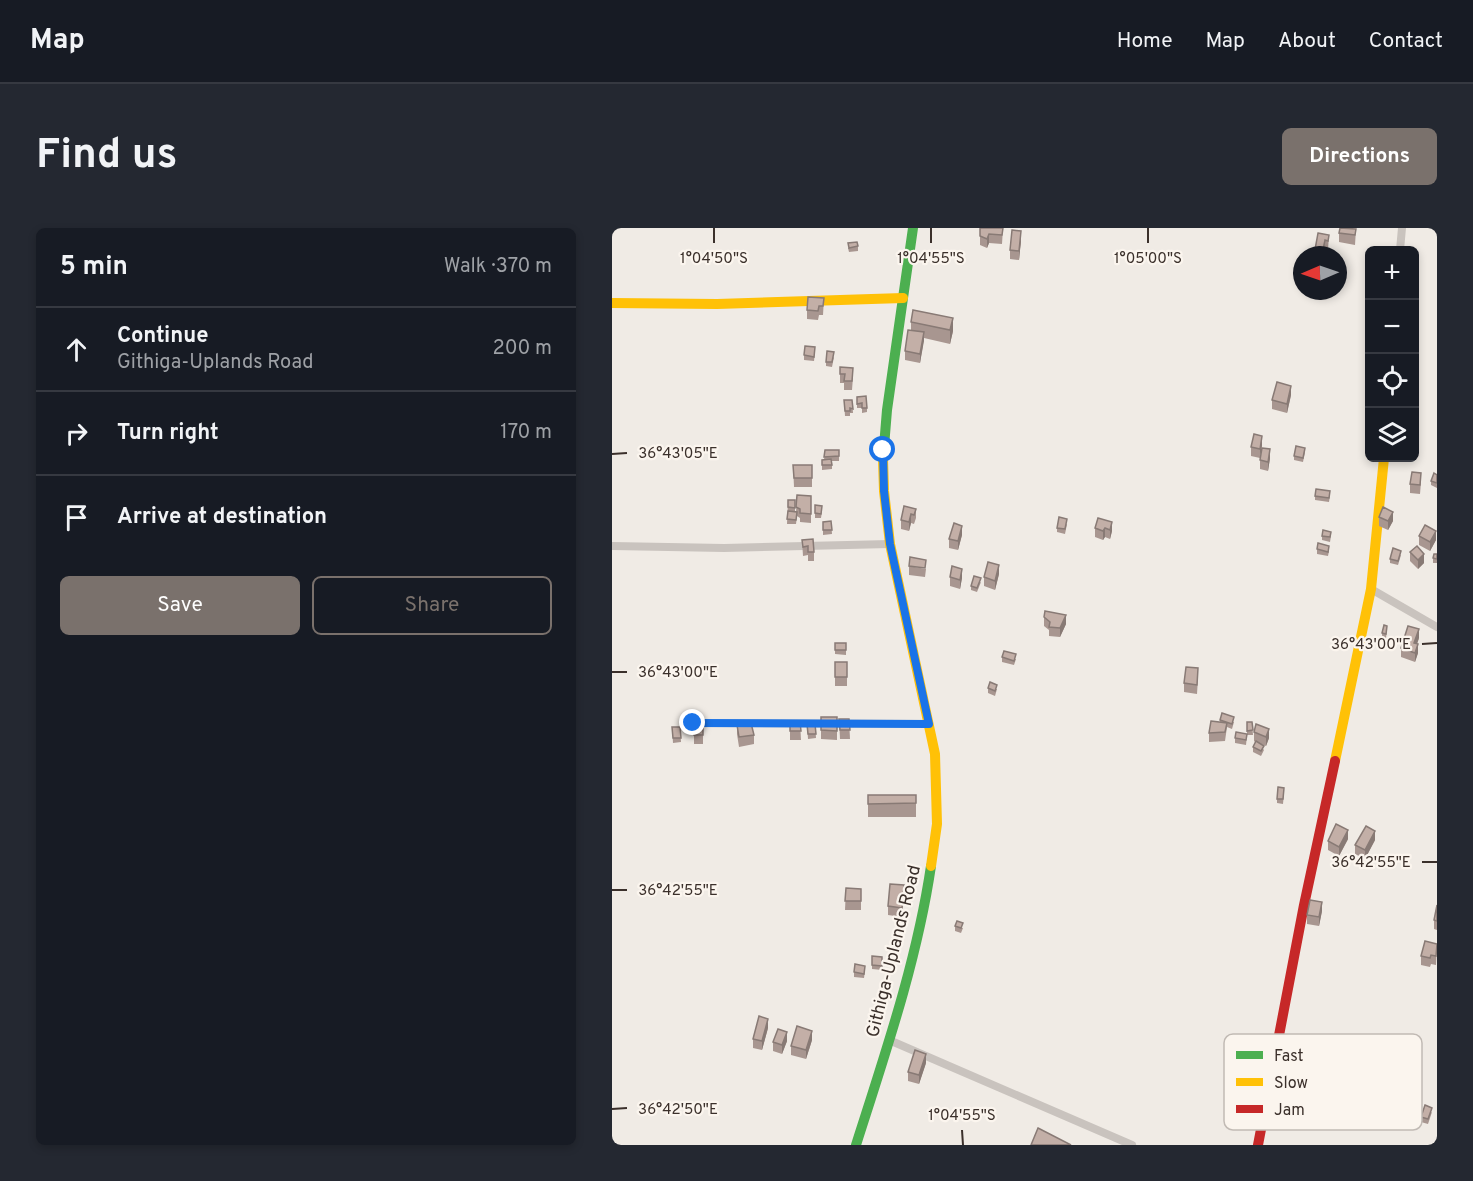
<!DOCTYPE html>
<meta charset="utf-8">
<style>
:root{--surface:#171b24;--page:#242831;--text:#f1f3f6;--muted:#9ea1a6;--line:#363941;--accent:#7a716c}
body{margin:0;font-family:Overpass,sans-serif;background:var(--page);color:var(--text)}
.controls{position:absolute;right:18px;top:18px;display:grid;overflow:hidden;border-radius:9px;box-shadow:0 3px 9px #0003}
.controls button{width:54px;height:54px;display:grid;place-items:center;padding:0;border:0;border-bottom:2px solid var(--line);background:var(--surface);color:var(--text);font:30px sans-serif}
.compass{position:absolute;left:681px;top:18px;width:54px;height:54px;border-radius:50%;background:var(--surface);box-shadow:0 3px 9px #0003;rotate:268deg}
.stop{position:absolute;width:18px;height:18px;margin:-14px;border:4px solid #1a73e8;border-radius:50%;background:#fff}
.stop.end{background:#1a73e8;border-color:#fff;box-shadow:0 2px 6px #0008}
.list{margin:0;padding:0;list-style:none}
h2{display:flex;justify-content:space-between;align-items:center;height:78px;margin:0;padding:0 24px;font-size:26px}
h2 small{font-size:20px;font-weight:400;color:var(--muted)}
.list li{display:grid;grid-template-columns:39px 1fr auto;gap:18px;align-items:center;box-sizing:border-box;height:84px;padding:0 24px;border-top:2px solid var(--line)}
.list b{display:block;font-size:22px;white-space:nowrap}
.list p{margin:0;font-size:20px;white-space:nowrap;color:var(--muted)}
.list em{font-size:20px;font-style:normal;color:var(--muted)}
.actions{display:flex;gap:12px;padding:18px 24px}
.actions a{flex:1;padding:14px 0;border:2px solid var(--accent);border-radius:9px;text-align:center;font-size:21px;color:var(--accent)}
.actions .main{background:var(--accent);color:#fff}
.icon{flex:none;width:33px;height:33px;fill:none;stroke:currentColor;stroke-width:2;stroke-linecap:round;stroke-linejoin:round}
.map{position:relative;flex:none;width:825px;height:917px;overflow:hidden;border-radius:9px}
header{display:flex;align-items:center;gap:36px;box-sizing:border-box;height:84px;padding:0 30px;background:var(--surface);border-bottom:2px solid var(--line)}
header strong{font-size:28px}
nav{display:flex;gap:33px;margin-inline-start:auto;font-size:21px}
.intro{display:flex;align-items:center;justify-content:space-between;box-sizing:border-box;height:144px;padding:0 36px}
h1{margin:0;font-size:42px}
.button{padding:15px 27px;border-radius:9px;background:var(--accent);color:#fff;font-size:21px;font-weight:700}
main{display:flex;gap:36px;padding:0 36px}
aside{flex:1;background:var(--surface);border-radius:9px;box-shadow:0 3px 9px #0003}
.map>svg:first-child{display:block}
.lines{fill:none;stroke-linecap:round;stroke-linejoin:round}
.street{stroke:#c9c3be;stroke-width:8}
.fast{stroke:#4caf50;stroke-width:10}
.slow{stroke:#ffc107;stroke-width:10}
.jam{stroke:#c62828;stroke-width:10}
.wall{fill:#a89690}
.shaded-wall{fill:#887a75}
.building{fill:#c3afa7;stroke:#887a75;stroke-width:1.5}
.route{stroke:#1a73e8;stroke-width:8}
.ticks{fill:none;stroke:#3b302b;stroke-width:2}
.labels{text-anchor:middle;stroke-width:4.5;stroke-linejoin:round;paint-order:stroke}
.street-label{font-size:18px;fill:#3b302b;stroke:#fbf5ee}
.key{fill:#fbf5ee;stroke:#c1bab4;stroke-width:1.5}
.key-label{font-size:16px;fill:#3b302b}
.ticks-label{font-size:15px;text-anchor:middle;fill:#3b302b;stroke:#fbf5ee;stroke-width:4.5;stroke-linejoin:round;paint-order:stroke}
</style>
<header>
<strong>Map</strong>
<nav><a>Home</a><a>Map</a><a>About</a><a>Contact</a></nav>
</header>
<div class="intro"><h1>Find us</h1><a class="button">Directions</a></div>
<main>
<aside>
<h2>5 min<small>Walk · 370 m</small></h2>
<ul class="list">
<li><svg class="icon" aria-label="ahead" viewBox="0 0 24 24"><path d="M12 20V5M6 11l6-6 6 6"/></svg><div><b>Continue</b><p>Githiga-Uplands Road</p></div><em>200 m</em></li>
<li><svg class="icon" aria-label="right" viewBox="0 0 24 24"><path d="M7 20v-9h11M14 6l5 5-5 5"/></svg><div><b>Turn right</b></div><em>170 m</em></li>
<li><svg class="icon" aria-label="arrive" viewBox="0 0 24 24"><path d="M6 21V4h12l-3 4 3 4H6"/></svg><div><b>Arrive at destination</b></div></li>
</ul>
<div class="actions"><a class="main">Save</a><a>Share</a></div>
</aside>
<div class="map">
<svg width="825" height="917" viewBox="0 0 825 917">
<rect width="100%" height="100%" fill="#f0ebe5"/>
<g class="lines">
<g class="street">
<path d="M788,22L790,0"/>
<path d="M0,318L112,320L278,316"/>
<path d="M759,361L825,399"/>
<path d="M81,495L317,496"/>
<path d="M277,812L520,917"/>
</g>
<g class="fast">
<path d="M271,231L275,182L301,0"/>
<path d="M244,917C273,826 305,733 319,638"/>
</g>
<g class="slow">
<path d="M0,75L105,76L291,70"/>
<path d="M271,231L272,263L278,316L323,526L325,596L319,638"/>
<path d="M723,533L759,361L772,230"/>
</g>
<path class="jam" d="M646,917L692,677L723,533"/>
</g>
<g class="wall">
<path d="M368,0H391L390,16L377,15L375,20L368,17Z"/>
<path d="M744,1L743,17L727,14V5Z"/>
<path d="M717,7L716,22L713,21L712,23L717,27H702Z"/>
<path d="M409,12L407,32L398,31V22Z"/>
<path d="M246,18V23L237,24L236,20Z"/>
<path d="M212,70L211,87H207L206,92L195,91V82Z"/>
<path d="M301,82L341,103L338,116L312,110L308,135L293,132V123L299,102V94Z"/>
<path d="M203,123L202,133L192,132V127Z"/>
<path d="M222,129L220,139L214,138V134Z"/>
<path d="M228,139L241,149L240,162H232V155H228Z"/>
<path d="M679,167L675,185L660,181V172Z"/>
<path d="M245,169L255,180V184L250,185V180H245Z"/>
<path d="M232,172H240L241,185H238V188H233Z"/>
<path d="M650,217L648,230L639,228V219Z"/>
<path d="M213,222H227V233H220V241L210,242V232H212Z"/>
<path d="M693,224L691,234L682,232V228Z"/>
<path d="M658,230L656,243L648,241V232Z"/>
<path d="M181,237H200V259H182Z"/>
<path d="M825,247V260L819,257V253Z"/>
<path d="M809,254L808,266L798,265V256Z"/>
<path d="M185,267L199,268V295L188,294V290L185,288L184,296H175L176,272H183V284H184Z"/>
<path d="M718,267L717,274L703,272V268Z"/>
<path d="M203,277L210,283L209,290H203Z"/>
<path d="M304,281V290L302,296L299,295L297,303L289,301V292Z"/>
<path d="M767,289L781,293L776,302L767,298Z"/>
<path d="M486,290L500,303L498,311L493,309L491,312L483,309V300Z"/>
<path d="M219,293L220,306L211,307V294Z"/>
<path d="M455,296L453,306L445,304V300Z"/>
<path d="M350,307L346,322L337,320V311Z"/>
<path d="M710,308H719L718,314L710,312Z"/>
<path d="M807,308L824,312L818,323L807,317Z"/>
<path d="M190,312L202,324V333H196V327L191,328Z"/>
<path d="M705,321L717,323L716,328L705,326Z"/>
<path d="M798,324L812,335L806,341L798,333Z"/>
<path d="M825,326V335H821V330Z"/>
<path d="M789,327L786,337L778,335V331Z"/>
<path d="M297,338L314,341L313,349L297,347Z"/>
<path d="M387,346L383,362L372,358V349Z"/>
<path d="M338,349L350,350L348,361L338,358Z"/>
<path d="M369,354L365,364L359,362V358Z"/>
<path d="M432,389L454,396L448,409L437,408V402L432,398Z"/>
<path d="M775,402L774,410L770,409V405Z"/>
<path d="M807,410L805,416L806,425L803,434L789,429V420Z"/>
<path d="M223,415H234V427L223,426Z"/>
<path d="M390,429L404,431L402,437L390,434Z"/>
<rect x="223" y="434" width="12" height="24"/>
<path d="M586,449L585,466L572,464V455Z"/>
<path d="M376,460L385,461L383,468L376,465Z"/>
<path d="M209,489H225V512L209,511Z"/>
<path d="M227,491H237L238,511H228Z"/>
<path d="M608,492L622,494L620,501L615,499L613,513L597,514V505L608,494Z"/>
<path d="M178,494H188L189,512H178Z"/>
<path d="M635,494H640L641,507H635L634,517L623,515V510L635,506Z"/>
<rect x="82" y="495" width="9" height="21"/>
<path d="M195,496H203L204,510L196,511Z"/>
<path d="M125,497L142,507V516L127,519L125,506Z"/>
<path d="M60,499H68L69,514L61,515Z"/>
<path d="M642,504L657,510L654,518L646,515L652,522L649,528L641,524V519L643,514L642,513Z"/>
<path d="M672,565L671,576L665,575V571Z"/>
<rect x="256" y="567" width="48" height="22"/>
<path d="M736,611L727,628L716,622V613Z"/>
<path d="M763,612L753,631L743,626V617Z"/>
<path d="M234,660L249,661V682H233Z"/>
<path d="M292,666L290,689L276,687V678Z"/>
<path d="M825,677V702L822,701V692Z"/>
<path d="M710,683L707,698L695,696V687Z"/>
<path d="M343,698L351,700L349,705L343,703Z"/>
<path d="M825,716L824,737L819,736L818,739L809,737V728Z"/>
<path d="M270,729V742L260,741V737Z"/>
<path d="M253,742L252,750L242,749V744Z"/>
<path d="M156,800L150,822L141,820V811Z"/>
<path d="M200,812L194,831L179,827V818Z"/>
<path d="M175,813L170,826L161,823V814Z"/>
<path d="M314,835L307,856L296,853V844Z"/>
<path d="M733,846L745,858L743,867L737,866L736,870L729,868V859Z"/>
<path d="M820,884L816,896L809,894V889Z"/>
</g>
<g class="shaded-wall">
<path d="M409,3V12L407,32V23Z"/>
<path d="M377,6V15L375,20V11Z"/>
<path d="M341,90V103L338,116V102Z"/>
<path d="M312,104V113L308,135V126Z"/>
<path d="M679,158V167L675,185V176Z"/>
<path d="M650,208V217L648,230V221Z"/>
<path d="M658,221V230L656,243V234Z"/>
<path d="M781,284V293L776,302V293Z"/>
<path d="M299,286V295L297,303V294Z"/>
<path d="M500,294V303L498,311V302Z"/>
<path d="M350,298V307L346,322V313Z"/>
<path d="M493,300V309L491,312V303Z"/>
<path d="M824,303V312L818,323V314Z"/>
<path d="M812,326V335L806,341V332Z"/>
<path d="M387,337V346L383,362V353Z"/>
<path d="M350,341V350L348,361V352Z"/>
<path d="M454,387V396L448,409V400Z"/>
<path d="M807,401V410L802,424V415Z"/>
<path d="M806,416V425L803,434V425Z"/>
<path d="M657,501V510L654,518V509Z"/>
<path d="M736,602V611L727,628V619Z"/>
<path d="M763,603V612L753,631V622Z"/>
<path d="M710,674V683L707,698V689Z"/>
<path d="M156,791V800L150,822V813Z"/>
<path d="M200,803V812L194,831V822Z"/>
<path d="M175,804V813L170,826V817Z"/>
<path d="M314,826V835L307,856V847Z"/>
<path d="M745,849V858L743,867V858Z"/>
</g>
<g class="building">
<path d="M368,0H391L390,7L377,6L375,11L368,8Z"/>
<path d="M728,0L744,1L743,7L727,5Z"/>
<path d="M400,2L409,3L407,23L398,22Z"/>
<path d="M706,5L717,7L716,13L713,12L711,22L717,23L716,27H702Z"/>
<path d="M245,14L246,18L237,20L236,15Z"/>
<path d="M196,69L212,70L211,78H207L206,83L195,82Z"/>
<path d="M301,82L341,90L338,102L299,94Z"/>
<path d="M296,102L312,104L308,126L293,123Z"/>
<path d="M193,118L203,119L202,129L192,127Z"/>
<path d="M215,123L222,124L220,134H214Z"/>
<path d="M228,139L241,140L240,153H232L233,146H228Z"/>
<path d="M665,154L679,158L675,176L660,172Z"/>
<path d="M254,168L255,180H250V175L245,176V169Z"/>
<path d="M232,172H240L241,181L238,180V183H233Z"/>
<path d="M642,206L650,208L648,221L639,219Z"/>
<path d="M684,218L693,220L691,230L682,228Z"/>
<path d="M650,220L658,221L656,234L648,232Z"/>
<path d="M213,222H227V228L212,229Z"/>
<path d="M219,231L220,237H210V232Z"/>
<path d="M181,237H200V250H182Z"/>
<path d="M800,244L809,245L808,257L798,256Z"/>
<path d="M822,245L825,247V255L819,253Z"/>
<path d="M704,261L718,263L717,270L703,268Z"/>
<path d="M185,267L199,268V286L188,285V281L184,279Z"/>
<path d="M176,272H183V280L176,279Z"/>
<path d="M203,277L210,278L209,286L203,285Z"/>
<path d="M292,278L304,281L302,287L299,286L297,294L289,292Z"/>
<path d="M771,279L781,284L776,293L767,289Z"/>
<path d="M176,283L185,284L184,292L175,291Z"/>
<path d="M447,289L455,291L453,301L445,300Z"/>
<path d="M486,290L500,294L498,302L493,300L491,303L483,300Z"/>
<path d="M219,293L220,302H211V294Z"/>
<path d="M342,295L350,298L346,313L337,311Z"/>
<path d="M813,297L824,303L818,314L807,308Z"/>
<path d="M711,302L719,304L718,309L710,308Z"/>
<path d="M201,311L202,324H196V318L191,319L190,312Z"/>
<path d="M706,315L717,318L716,324L705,321Z"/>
<path d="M805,318L812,326L806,332L798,324Z"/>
<path d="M781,320L789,323L786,333L778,331Z"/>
<path d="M822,326H825V331L821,330Z"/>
<path d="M298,329L314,332L313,340L297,338Z"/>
<path d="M376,334L387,337L383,353L372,349Z"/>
<path d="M340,338L350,341L348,352L338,349Z"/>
<path d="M362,348L369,350L365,360L359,358Z"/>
<path d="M433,383L454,387L448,400L437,399L438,394L432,389Z"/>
<path d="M772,397L775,398L774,406L770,405Z"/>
<path d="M796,398L807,401L802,415L806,416L803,425L789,420Z"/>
<rect x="223" y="415" width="11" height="7"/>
<path d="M392,423L404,426L402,433L390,429Z"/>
<rect x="223" y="434" width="12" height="15"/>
<path d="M574,439L586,440L585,457L572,455Z"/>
<path d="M378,454L385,457L383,463L376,460Z"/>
<path d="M610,485L622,489L620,496L608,492Z"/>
<path d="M209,489H225V503L209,502Z"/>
<path d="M227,491H237L238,502H228Z"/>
<path d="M599,493L615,495L613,504L597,505Z"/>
<path d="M178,494H188L189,503H178Z"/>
<path d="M635,494H640L641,502L635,503Z"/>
<rect x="82" y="495" width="9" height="12"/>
<path d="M139,495L142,507L127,509L125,497Z"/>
<path d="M195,496H203L204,506H196Z"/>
<path d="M644,496L657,501L654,509L642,504Z"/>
<path d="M60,499H68L69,510H61Z"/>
<path d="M624,504L635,506L634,512L623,510Z"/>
<path d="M644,513L652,518L649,523L641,519Z"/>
<path d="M666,559L672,560L671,571H665Z"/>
<path d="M256,567H304V575L256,576Z"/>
<path d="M724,596L736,602L727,619L716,613Z"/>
<path d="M754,598L763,603L753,622L743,617Z"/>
<path d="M278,656L292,657L290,680L276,678Z"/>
<path d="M234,660L249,661V673H233Z"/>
<path d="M698,672L710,674L707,689L695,687Z"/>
<path d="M825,677V693L822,692Z"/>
<path d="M345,693L351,695L349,700L343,698Z"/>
<path d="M813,713L825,716L824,728L819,727L818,730L809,728Z"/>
<path d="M260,728L270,729V738L260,737Z"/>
<path d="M243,736L253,738L252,746L242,744Z"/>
<path d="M147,788L156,791L150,813L141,811Z"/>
<path d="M185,798L200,803L194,822L179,818Z"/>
<path d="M166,801L175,804L170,817L161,814Z"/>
<path d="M303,822L314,826L307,847L296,844Z"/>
<path d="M813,877L820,880L816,891L809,889Z"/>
<path d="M426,900L459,917H419Z"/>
</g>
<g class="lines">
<path class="route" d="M81,495L317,496L278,316L272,263L271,222"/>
</g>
<path class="ticks" d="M102,0V15M319,0V15M536,0V15M0,226L15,225M810,416L825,415M0,444H15M810,634H825M0,662H15M0,881L15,880M350,902L351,917"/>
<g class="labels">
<g class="street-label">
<text transform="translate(281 723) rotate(-76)" y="6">Githiga-Uplands Road</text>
</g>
</g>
<rect x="612" y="806" width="198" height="96" rx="9" class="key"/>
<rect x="624" y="823" width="27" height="8" fill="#4caf50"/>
<rect x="624" y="850" width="27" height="8" fill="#ffc107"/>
<rect x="624" y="877" width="27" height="8" fill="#c62828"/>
<g class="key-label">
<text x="662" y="833">Fast</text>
<text x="662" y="860">Slow</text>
<text x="662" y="887">Jam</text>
</g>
<g class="ticks-label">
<text x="102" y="35">1°04'50"S</text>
<text x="319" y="35">1°04'55"S</text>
<text x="536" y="35">1°05'00"S</text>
<text x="66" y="230">36°43'05"E</text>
<text x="759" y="421">36°43'00"E</text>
<text x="66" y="449">36°43'00"E</text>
<text x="759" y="639">36°42'55"E</text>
<text x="66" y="667">36°42'55"E</text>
<text x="66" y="886">36°42'50"E</text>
<text x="350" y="892">1°04'55"S</text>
</g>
</svg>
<div class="controls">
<button>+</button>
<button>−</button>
<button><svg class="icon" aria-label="locate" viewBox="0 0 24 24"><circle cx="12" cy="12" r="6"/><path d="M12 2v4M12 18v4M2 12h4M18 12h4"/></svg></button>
<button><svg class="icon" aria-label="layers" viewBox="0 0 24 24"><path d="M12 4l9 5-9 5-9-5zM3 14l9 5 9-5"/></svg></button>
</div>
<svg class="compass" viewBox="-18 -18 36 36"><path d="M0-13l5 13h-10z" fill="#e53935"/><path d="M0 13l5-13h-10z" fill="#9ea1a6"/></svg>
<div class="stop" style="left:271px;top:222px"></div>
<div class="stop end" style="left:81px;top:495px"></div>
</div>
</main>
